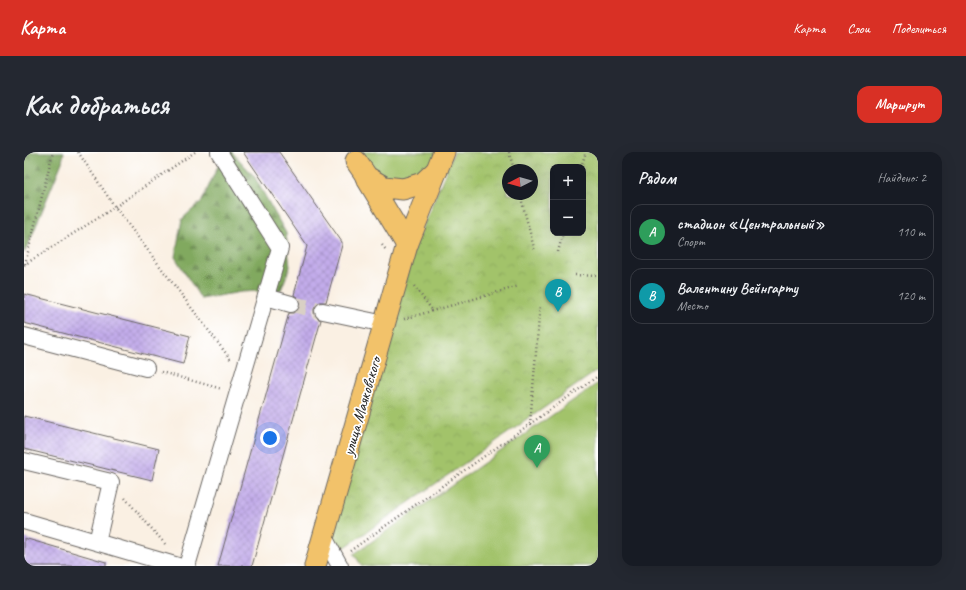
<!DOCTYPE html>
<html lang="ru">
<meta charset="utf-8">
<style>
:root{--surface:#171b24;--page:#242831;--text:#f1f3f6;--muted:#9ea1a6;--line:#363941;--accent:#d93025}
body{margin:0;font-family:Caveat,sans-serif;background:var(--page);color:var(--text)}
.controls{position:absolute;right:12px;top:12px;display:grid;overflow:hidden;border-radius:8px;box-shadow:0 4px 16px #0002}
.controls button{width:36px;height:36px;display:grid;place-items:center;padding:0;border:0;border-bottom:1px solid var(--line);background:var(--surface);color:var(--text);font:20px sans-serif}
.compass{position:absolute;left:478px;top:12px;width:36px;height:36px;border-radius:50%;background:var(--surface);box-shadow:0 4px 16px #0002;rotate:264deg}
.you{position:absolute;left:246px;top:286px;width:14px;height:14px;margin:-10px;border:3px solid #fff;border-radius:50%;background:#1a73e8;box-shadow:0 0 0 6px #1a73e833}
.badge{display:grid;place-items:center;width:26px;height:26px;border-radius:50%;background:var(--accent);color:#fff;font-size:13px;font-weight:700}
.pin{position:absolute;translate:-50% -33px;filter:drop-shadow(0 1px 2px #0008)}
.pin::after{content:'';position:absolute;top:21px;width:14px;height:12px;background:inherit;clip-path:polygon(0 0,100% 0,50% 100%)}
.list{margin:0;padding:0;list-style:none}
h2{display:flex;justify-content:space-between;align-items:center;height:52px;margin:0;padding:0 16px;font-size:17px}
h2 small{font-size:13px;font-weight:400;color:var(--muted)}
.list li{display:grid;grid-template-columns:26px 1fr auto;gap:12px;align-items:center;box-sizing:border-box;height:56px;margin:0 8px 8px;padding:0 8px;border:1px solid var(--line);border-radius:12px}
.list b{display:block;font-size:15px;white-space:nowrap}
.list p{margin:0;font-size:13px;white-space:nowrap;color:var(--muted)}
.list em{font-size:13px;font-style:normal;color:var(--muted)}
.map{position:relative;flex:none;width:574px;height:414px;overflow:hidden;border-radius:12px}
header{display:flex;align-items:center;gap:24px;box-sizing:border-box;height:56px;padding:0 20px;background:var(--accent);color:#fff}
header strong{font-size:19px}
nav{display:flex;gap:22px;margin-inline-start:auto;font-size:14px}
.intro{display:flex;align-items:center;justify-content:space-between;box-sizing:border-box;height:96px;padding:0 24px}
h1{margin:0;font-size:28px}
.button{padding:10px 18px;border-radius:12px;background:var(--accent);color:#fff;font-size:14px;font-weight:700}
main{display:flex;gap:24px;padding:0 24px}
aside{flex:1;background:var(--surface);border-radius:12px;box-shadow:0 4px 16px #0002}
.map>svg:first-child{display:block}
.grass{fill:#a2c36b;stroke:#5f7044}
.forest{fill:url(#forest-firs);stroke:#4e623e}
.park{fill:url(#park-crowns);stroke:#5f7044;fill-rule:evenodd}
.building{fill:url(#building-cross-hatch)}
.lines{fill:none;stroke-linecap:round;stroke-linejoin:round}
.minor-tunnel{stroke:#d9d0c5;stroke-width:16;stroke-dasharray:16 8;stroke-linecap:butt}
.minor-casing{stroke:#6a6662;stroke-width:18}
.major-casing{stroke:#6a6662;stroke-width:23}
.path{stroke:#6a6662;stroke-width:2.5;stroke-dasharray:1 3;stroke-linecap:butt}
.minor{stroke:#fff;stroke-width:16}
.major{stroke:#f2c26a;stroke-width:21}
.labels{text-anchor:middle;stroke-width:3.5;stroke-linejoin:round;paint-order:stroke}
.street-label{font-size:16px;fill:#1c1c1c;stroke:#fff}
</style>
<header>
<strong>Карта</strong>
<nav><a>Карта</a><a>Слои</a><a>Поделиться</a></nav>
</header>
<div class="intro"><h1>Как добраться</h1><a class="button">Маршрут</a></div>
<main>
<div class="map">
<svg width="574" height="414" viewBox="0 0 574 414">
<defs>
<pattern id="forest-firs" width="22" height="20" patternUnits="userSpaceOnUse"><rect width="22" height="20" fill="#81a95f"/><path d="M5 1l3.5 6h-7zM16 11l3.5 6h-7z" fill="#69894e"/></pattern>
<pattern id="park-crowns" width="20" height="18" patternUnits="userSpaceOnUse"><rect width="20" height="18" fill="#a2c36b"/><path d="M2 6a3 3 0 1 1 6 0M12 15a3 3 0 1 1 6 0" fill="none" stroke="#8ba75c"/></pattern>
<pattern id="building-cross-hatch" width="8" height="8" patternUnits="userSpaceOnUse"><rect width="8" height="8" fill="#c2acea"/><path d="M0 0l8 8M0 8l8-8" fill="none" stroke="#a693c8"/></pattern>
</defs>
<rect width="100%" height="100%" fill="#fff"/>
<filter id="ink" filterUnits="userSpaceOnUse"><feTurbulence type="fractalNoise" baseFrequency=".025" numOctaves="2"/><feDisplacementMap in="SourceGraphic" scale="8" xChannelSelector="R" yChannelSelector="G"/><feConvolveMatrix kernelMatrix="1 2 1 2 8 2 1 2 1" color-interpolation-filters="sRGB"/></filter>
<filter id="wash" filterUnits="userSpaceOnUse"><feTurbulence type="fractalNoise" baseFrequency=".012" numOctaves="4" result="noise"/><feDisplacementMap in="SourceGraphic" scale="16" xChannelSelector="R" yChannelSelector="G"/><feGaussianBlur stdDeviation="0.9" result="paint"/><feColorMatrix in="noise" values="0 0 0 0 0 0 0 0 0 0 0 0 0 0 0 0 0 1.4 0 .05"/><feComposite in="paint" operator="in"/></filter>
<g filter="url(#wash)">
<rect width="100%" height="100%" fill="#faf0e3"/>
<g class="grass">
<path d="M334,0H417L396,29L358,31Z"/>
<path d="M574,231V414H338L330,402Z"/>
</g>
<g class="forest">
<path d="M0,0H40L38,10L5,91L0,101Z"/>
<path d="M202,0H208L230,24L262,81L266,115L257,138L217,140L177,147L151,105L158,67L178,49L192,18Z"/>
</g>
<path class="park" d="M430,0H574V218L314,400L306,386L390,96ZM529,15H559V81H529ZM484,18H508V42H484Z"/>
<g id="blocks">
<g class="building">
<path d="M219,0H255L318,90V93L302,150H296L292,153L290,157V162L293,166L297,168L228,414H194L265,161H269L273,159L276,154V149L274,146L270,143L283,94Z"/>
<path d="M0,142L166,184L159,212L0,171Z"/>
<path d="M0,264L135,297L128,328L0,297Z"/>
<path d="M0,386L82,410V414H0Z"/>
</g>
</g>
</g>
<g filter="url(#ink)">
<use href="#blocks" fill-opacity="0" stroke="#6a6662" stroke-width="1"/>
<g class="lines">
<path class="minor-tunnel" d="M267,152L299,159"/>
<g class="minor-casing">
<g id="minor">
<path d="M242,145L267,152"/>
<path d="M299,159L361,172"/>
<path d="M0,184L122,216"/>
<path d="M0,309L87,330L73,390"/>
<path d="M0,369L154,414"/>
<path d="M300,385L316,414"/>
<path d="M163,414L256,96L195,0"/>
</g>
</g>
<g class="major-casing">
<g id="major">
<path d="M332,9L343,25L360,35L379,37L399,31L413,18"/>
<path d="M342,25L383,93"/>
<path d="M291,414L383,93L420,0"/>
</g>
</g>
<g class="path">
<path d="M54,0L91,55L207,208"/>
<path d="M485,0L490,18"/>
<path d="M557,15L562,0"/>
<path d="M496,42L511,100"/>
<path d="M358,93L363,99"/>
<path d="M534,100L539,81"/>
<path d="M1,112L29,0"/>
<path d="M0,113L91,55L171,0"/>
<path d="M551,123L574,124"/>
<path d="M390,134L409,159"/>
<path d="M380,167L495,134"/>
<path d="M137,220L198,237"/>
<path d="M506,272L516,153"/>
<path d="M101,346L142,393"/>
<path d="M326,399L574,224"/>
</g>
<use href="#minor" class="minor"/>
<use href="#major" class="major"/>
</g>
</g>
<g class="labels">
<g class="street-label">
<text transform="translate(337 254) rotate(-74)" y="6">улица Маяковского</text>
</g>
</g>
</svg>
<div class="controls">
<button>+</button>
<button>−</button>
</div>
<svg class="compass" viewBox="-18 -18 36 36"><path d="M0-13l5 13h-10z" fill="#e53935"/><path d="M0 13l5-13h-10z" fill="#9ea1a6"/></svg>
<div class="you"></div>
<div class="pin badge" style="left:513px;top:316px;background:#2e9e5b">A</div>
<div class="pin badge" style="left:534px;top:160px;background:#0f9aa8">B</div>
</div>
<aside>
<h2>Рядом<small>Найдено: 2</small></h2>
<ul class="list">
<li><span class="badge" style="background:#2e9e5b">A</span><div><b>стадион «Центральный»</b><p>Спорт</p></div><em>110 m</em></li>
<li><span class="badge" style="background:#0f9aa8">B</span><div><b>Валентину Вейнгарту</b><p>Место</p></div><em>120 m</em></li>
</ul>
</aside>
</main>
